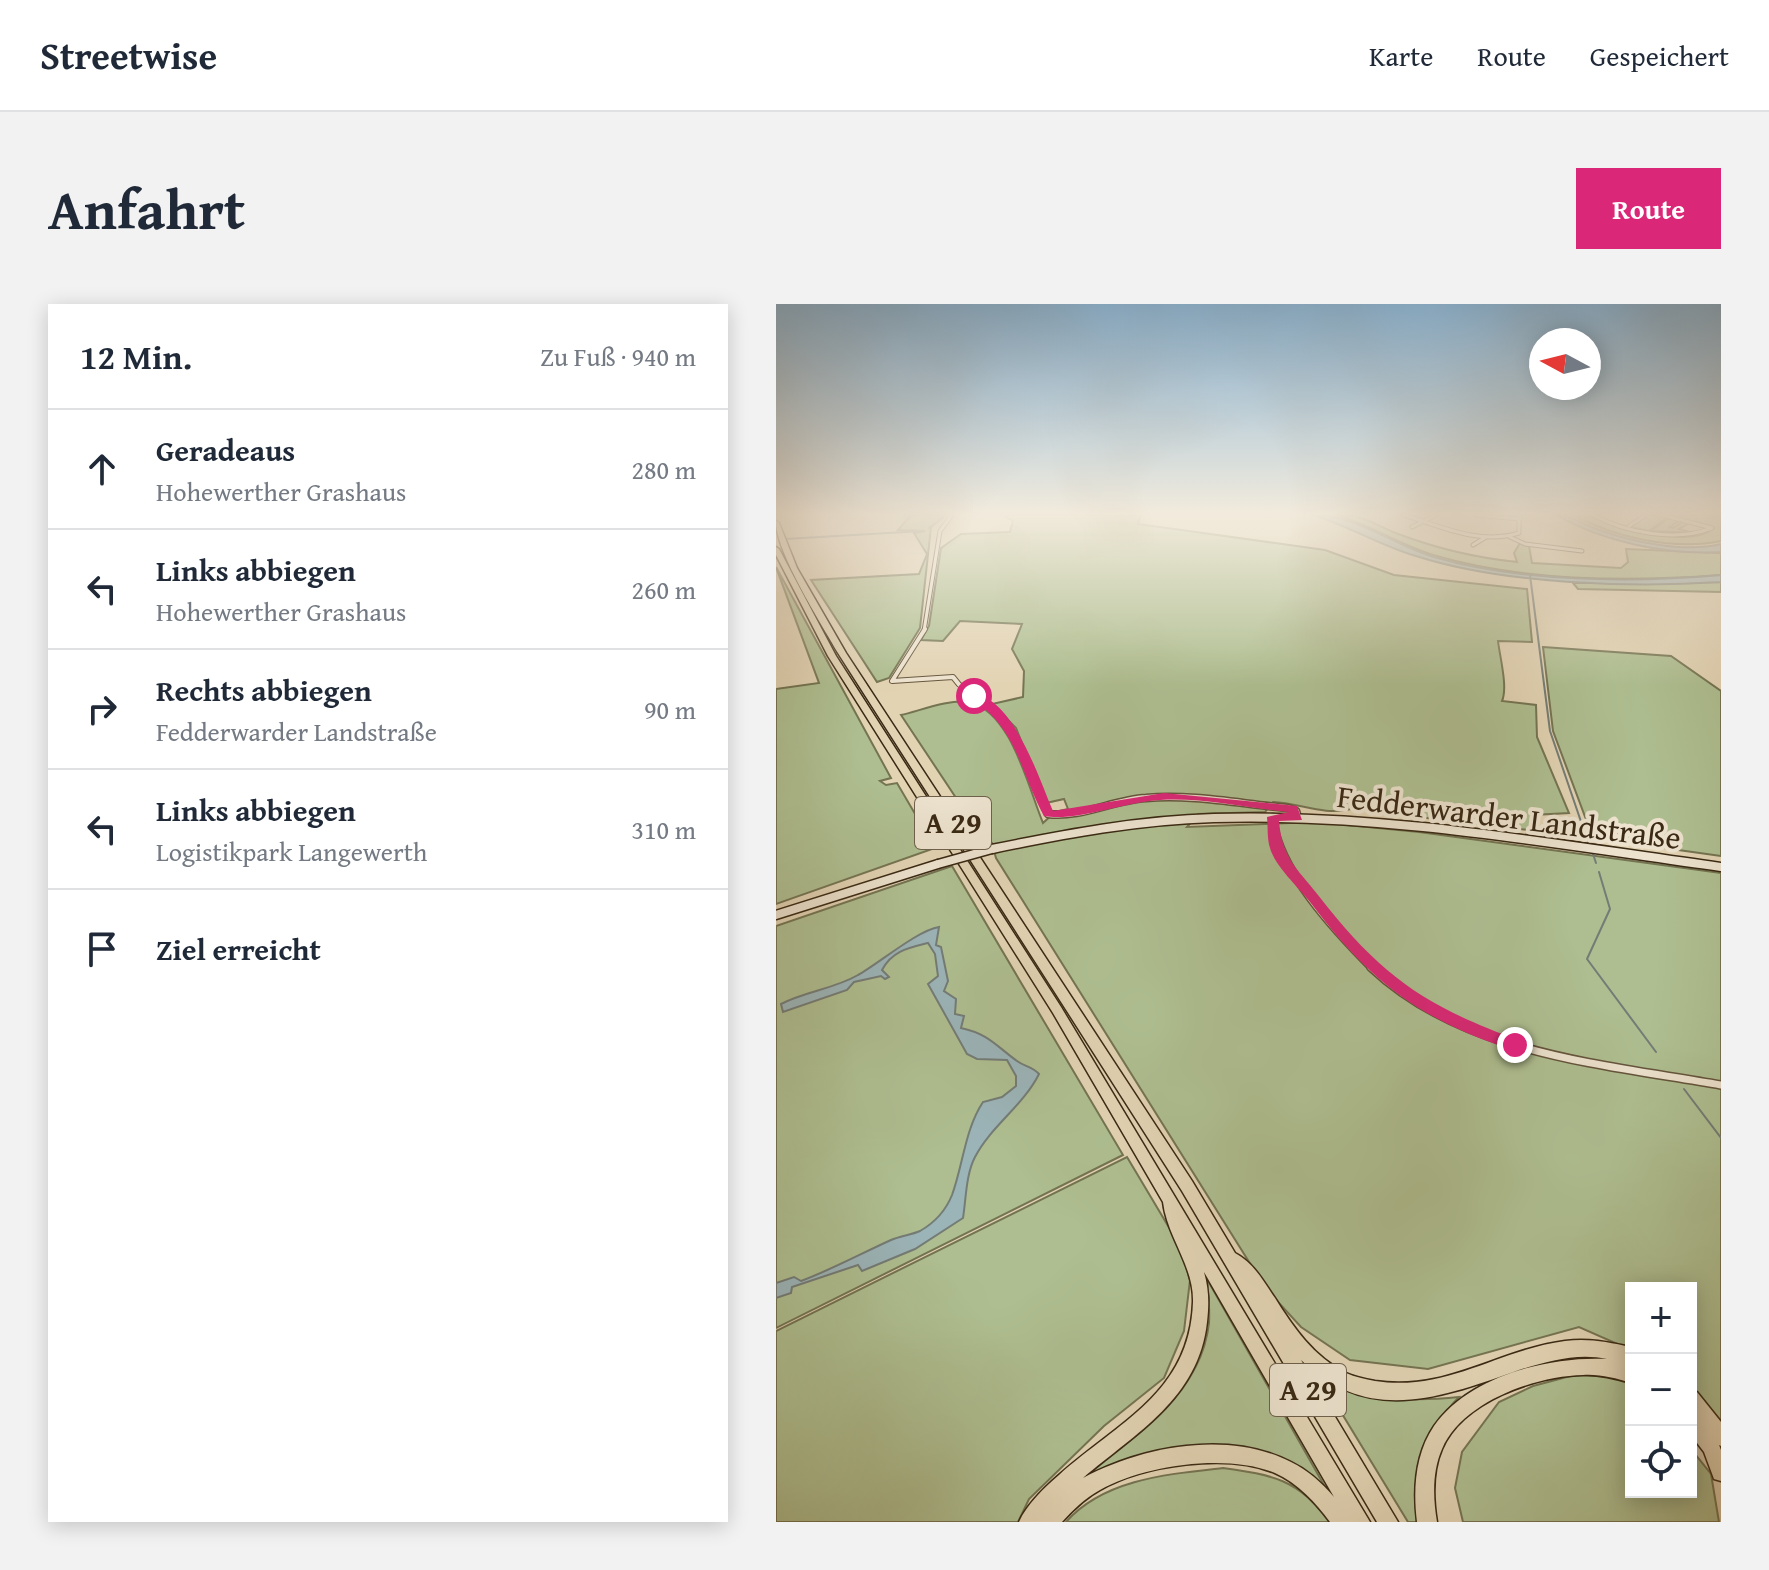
<!DOCTYPE html>
<html lang="de">
<meta charset="utf-8">
<style>
:root{--surface:#fff;--page:#f2f2f3;--text:#1f2937;--muted:#747a83;--line:#e0e1e3;--accent:#db2777}
body{margin:0;font-family:"Gentium Book Plus",serif;background:var(--page);color:var(--text)}
.controls{position:absolute;right:24px;bottom:24px;display:grid;overflow:hidden;border-radius:0px;box-shadow:0 4px 20px #0003}
.controls button{width:72px;height:72px;display:grid;place-items:center;padding:0;border:0;border-bottom:2px solid var(--line);background:var(--surface);color:var(--text);font:40px sans-serif}
.compass{position:absolute;left:753px;top:24px;width:72px;height:72px;border-radius:50%;background:var(--surface);box-shadow:0 4px 20px #0003;rotate:277deg}
.stop{position:absolute;width:24px;height:24px;margin:-18px;border:6px solid #db2777;border-radius:50%;background:#fff}
.stop.end{background:#db2777;border-color:#fff;box-shadow:0 2px 8px #0008}
.list{margin:0;padding:0;list-style:none}
h2{display:flex;justify-content:space-between;align-items:center;height:104px;margin:0;padding:0 32px;font-size:34px}
h2 small{font-size:26px;font-weight:400;color:var(--muted)}
.list li{display:grid;grid-template-columns:52px 1fr auto;gap:24px;align-items:center;box-sizing:border-box;height:120px;padding:0 32px;border-top:2px solid var(--line)}
.list b{display:block;font-size:30px;white-space:nowrap}
.list p{margin:0;font-size:26px;white-space:nowrap;color:var(--muted)}
.list em{font-size:26px;font-style:normal;color:var(--muted)}
.icon{flex:none;width:44px;height:44px;fill:none;stroke:currentColor;stroke-width:2;stroke-linecap:round;stroke-linejoin:round}
.map{position:relative;flex:none;width:945px;height:1218px;overflow:hidden;border-radius:0px}
header{display:flex;align-items:center;gap:48px;box-sizing:border-box;height:112px;padding:0 40px;background:var(--surface);border-bottom:2px solid var(--line)}
header strong{font-size:38px}
nav{display:flex;gap:44px;margin-inline-start:auto;font-size:28px}
.intro{display:flex;align-items:center;justify-content:space-between;box-sizing:border-box;height:192px;padding:0 48px}
h1{margin:0;font-size:56px}
.button{padding:20px 36px;border-radius:0px;background:var(--accent);color:#fff;font-size:28px;font-weight:700}
main{display:flex;gap:48px;padding:0 48px}
aside{flex:1;background:var(--surface);border-radius:0px;box-shadow:0 4px 20px #0003}
.map>svg:first-child{display:block}
.green{fill:#aebe90;stroke:#747452;stroke-width:2}
.water{fill:#9bb4b8;stroke:#747c76;stroke-width:2}
.lines{fill:none;stroke-linecap:round;stroke-linejoin:round}
.stream{stroke:#747c76;stroke-width:2}
.street-far3-casing{stroke:#64543c;stroke-width:5}
.street-far2-casing{stroke:#64543c;stroke-width:6}
.street-far1-casing{stroke:#64543c;stroke-width:9}
.street-casing{stroke:#64543c;stroke-width:10}
.secondary-casing{stroke:#3a2914;stroke-width:11}
.highway-casing{stroke:#3a2914;stroke-width:3}
.street-far3{stroke:#ece2ce;stroke-width:3}
.street-far2{stroke:#ece2ce;stroke-width:4}
.street-far1{stroke:#ece2ce;stroke-width:6}
.street{stroke:#ece2ce;stroke-width:7}
.secondary{stroke:#ece2ce;stroke-width:8}
.highway{fill:#e2d3b3;fill-rule:evenodd}
.secondary-bridge-casing{stroke:#3a2914;stroke-width:11;stroke-linecap:butt}
.secondary-bridge{stroke:#ece2ce;stroke-width:8}
.route{fill:#db2777}
.labels{text-anchor:middle;stroke-width:8;stroke-linejoin:round;paint-order:stroke}
.shield{fill:#ece2ce;stroke:#6f604c;stroke-width:2}
.shield-label{font-size:30px;font-weight:bold;fill:#3a2914}
.street-label{font-size:32px;fill:#3a2914;stroke:#ece2ce}
</style>
<header>
<strong>Streetwise</strong>
<nav><a>Karte</a><a>Route</a><a>Gespeichert</a></nav>
</header>
<div class="intro"><h1>Anfahrt</h1><a class="button">Route</a></div>
<main>
<aside>
<h2>12 Min.<small>Zu Fuß · 940 m</small></h2>
<ul class="list">
<li><svg class="icon" aria-label="ahead" viewBox="0 0 24 24"><path d="M12 20V5M6 11l6-6 6 6"/></svg><div><b>Geradeaus</b><p>Hohewerther Grashaus</p></div><em>280 m</em></li>
<li><svg class="icon" aria-label="left" viewBox="0 0 24 24"><path d="M17 20v-9H6M10 6l-5 5 5 5"/></svg><div><b>Links abbiegen</b><p>Hohewerther Grashaus</p></div><em>260 m</em></li>
<li><svg class="icon" aria-label="right" viewBox="0 0 24 24"><path d="M7 20v-9h11M14 6l5 5-5 5"/></svg><div><b>Rechts abbiegen</b><p>Fedderwarder Landstraße</p></div><em>90 m</em></li>
<li><svg class="icon" aria-label="left" viewBox="0 0 24 24"><path d="M17 20v-9H6M10 6l-5 5 5 5"/></svg><div><b>Links abbiegen</b><p>Logistikpark Langewerth</p></div><em>310 m</em></li>
<li><svg class="icon" aria-label="arrive" viewBox="0 0 24 24"><path d="M6 21V4h12l-3 4 3 4H6"/></svg><div><b>Ziel erreicht</b></div></li>
</ul>
</aside>
<div class="map">
<svg width="945" height="1218" viewBox="0 0 945 1218">
<rect width="100%" height="100%" fill="#e2d3b3"/>
<filter id="stains"><feTurbulence type="fractalNoise" baseFrequency=".0025" numOctaves="4"/><feColorMatrix values="0 0 0 0 .2 0 0 0 0 .09 0 0 0 0 .02 0 0 0 .5 -.17"/></filter>
<radialGradient id="worn" r=".72"><stop offset=".6" stop-color="#630" stop-opacity="0"/><stop offset="1" stop-color="#630" stop-opacity=".3"/></radialGradient>
<g class="green">
<path d="M135,211H169L155,223L144,324L113,374L101,378L35,276L143,270L151,250L138,229L149,227L122,226Z"/>
<path d="M227,211H365L362,220L549,246L618,271L751,285L756,338L722,337C724,354 732,383 726,397L760,401L761,433L793,509L757,511L760,520L753,526L575,505C547,512 524,499 497,498L489,508L422,510L411,523L540,518L643,528L945,569V1117L915,1084V984H855V1046L803,1023L652,1065L574,1056L525,1023L490,985L220,554L216,539L206,533L125,411C143,407 173,395 192,398C235,406 252,483 267,519L279,508L292,505L288,495L270,499L240,424L216,400L247,393L248,367L236,345L246,320L184,317L167,337L145,336L153,322L165,244L185,230L234,228L237,217Z"/>
<path d="M561,211C592,211 599,222 625,231C663,245 701,254 741,258L738,249L744,239L753,242L756,259L845,264L852,258L850,245L945,249V271C852,278 748,278 657,251C624,241 594,221 561,211Z"/>
<path d="M797,211C831,211 906,250 938,224L917,217L903,225L917,229L875,227L895,213L905,215L894,223L897,224L909,216L893,212L873,227L855,223L872,211H945V237C898,247 838,233 797,211Z"/>
<path d="M0,263L115,474L104,477L110,481L121,479L159,544L0,600V385L43,379Z"/>
<path d="M945,278V288L802,285L797,279Z"/>
<path d="M767,343L895,352L945,387V552L817,534L777,427Z"/>
<path d="M176,562L347,851L0,1024V622Z"/>
<path d="M351,853L404,942L414,976L408,1027L388,1074L328,1122L253,1195L242,1218H0V1027Z"/>
<path d="M431,975L548,1181L544,1183C495,1133 455,1145 395,1160C365,1167 334,1174 304,1181L301,1175C356,1136 425,1092 433,1019C434,1004 432,989 431,975Z"/>
<path d="M802,1070L835,1071L855,1079V1188H915V1145L935,1170L943,1218H687L679,1184L686,1148L723,1098L757,1082Z"/>
<path d="M543,1072C588,1096 633,1098 683,1093C645,1132 641,1166 643,1218H632Z"/>
<path d="M447,1164C496,1171 523,1175 554,1218H290C328,1175 393,1170 447,1164Z"/>
</g>
<g class="water">
<path d="M537,211C581,211 617,241 658,253C744,278 856,279 945,271V278C854,284 727,280 640,252C605,242 573,222 537,211Z"/>
<path d="M780,211C796,211 806,220 821,225C856,238 908,249 945,240V248C890,251 827,238 780,211Z"/>
<path d="M163,623L160,641L165,643L172,677L168,687L180,695L179,710L188,712L185,724C213,730 220,742 241,757C249,763 256,762 263,770C247,802 215,822 199,853C190,870 190,895 187,914L139,945L86,967L82,961L16,983L15,989L0,994V979L18,973L25,977C57,965 84,950 115,936C124,932 135,931 144,927C158,919 170,906 176,891C187,861 189,825 207,798L226,793L240,782V772L231,756L201,755L191,750L152,680L162,672L159,650L152,639C132,644 116,647 106,666L113,673L109,675L105,672L78,678L71,686L7,708L5,700C30,687 58,685 82,671C102,660 142,626 163,623Z"/>
</g>
<g class="lines">
<g class="stream">
<path d="M153,224L171,211"/>
<path d="M9,235L146,227"/>
<path d="M754,271L774,427L812,538"/>
<path d="M817,550L820,559"/>
<path d="M823,568L834,605L811,655L880,748"/>
<path d="M908,785L945,834"/>
</g>
<g class="street-far3-casing">
<g id="street-far3">
<path d="M628,211C666,223 704,241 743,229V211"/>
<path d="M700,211L744,215"/>
<path d="M817,211C850,229 900,238 936,224L886,211"/>
<path d="M853,222L870,211"/>
<path d="M636,223L660,211"/>
<path d="M734,233L749,240L806,247"/>
<path d="M697,241L710,233"/>
<path d="M148,327L164,227L176,211"/>
</g>
</g>
<g class="street-far2-casing">
<path id="street-far2" d="M149,325L116,377L177,373C188,389 201,393 217,404C239,419 247,451 257,475"/>
</g>
<g class="street-far1-casing">
<g id="street-far1">
<path d="M256,473L272,510C305,514 337,496 370,494C417,490 465,500 512,504L520,507L522,514"/>
<path d="M497,513C500,564 561,629 597,665"/>
</g>
</g>
<g class="street-casing">
<path id="street" d="M595,663C687,750 826,760 945,781"/>
</g>
<g class="secondary-casing">
<g id="secondary">
<path d="M216,545C289,530 363,516 438,514C609,509 777,540 945,563"/>
<path d="M0,611L162,560"/>
</g>
</g>
<g class="highway-casing">
<g id="highway">
<path d="M0,217L3,219L21,264L70,349L416,877L459,949C478,959 487,977 499,994C517,1023 538,1053 570,1069C579,1073 589,1075 599,1077C671,1088 721,1046 789,1037C812,1034 832,1038 855,1043V1061L839,1057L855,1061V1079C839,1074 824,1070 807,1071C759,1072 686,1098 666,1145C656,1168 657,1194 661,1218H641C637,1186 639,1150 658,1122C693,1072 773,1052 831,1055C801,1048 768,1058 740,1067C664,1094 592,1121 525,1056L622,1218H601L406,887L62,349C45,319 0,249 0,217Z"/>
<path d="M0,243L3,245L60,352L285,703L594,1218H554C540,1199 522,1179 499,1169C451,1149 368,1161 324,1186C309,1194 297,1206 286,1218H243C251,1200 268,1184 283,1171C342,1118 414,1089 417,998C418,962 391,933 387,898L277,709L52,352L0,251ZM428,968L558,1193C546,1179 532,1166 515,1158C452,1126 367,1142 307,1174C360,1129 423,1094 431,1018C433,1000 433,986 428,968Z"/>
<path d="M915,1085L921,1088L945,1118V1142L943,1141L945,1146V1177L938,1175L928,1148L915,1131Z"/>
</g>
</g>
<use href="#street-far3" class="street-far3"/>
<use href="#street-far2" class="street-far2"/>
<use href="#street-far1" class="street-far1"/>
<use href="#street" class="street"/>
<use href="#secondary" class="secondary"/>
<use href="#highway" class="highway"/>
<g class="secondary-bridge-casing">
<path id="secondary-bridge" d="M162,560L216,545"/>
</g>
<use href="#secondary-bridge" class="secondary-bridge"/>
</g>
<linearGradient id="sky" x2="0" y2="1"><stop stop-color="#89b4d5"/><stop offset="0.55" stop-color="#f2ebdd"/><stop offset="1" stop-color="#f2ebdd" stop-opacity="0"/></linearGradient>
<rect width="945" height="381" fill="url(#sky)"/>
<path class="route" d="M194,390C236,389 263,475 277,507L388,489L521,502L526,516L503,517C506,554 520,563 542,591C605,672 648,702 745,737V745L739,747C643,715 595,679 534,598C522,583 499,562 494,544C491,535 492,523 491,513L513,508C471,504 425,493 384,496C348,498 299,518 268,512C243,466 242,424 194,394Z"/>
<g class="labels">
<g class="shield">
<rect x="139" y="493" width="76" height="52" rx="6"/>
<rect x="494" y="1060" width="76" height="52" rx="6"/>
</g>
<g class="shield-label">
<text x="177" y="529">A 29</text>
<text x="532" y="1096">A 29</text>
</g>
<g class="street-label">
<text transform="translate(733 513) rotate(7)" y="11">Fedderwarder Landstraße</text>
</g>
</g>
<rect width="100%" height="100%" filter="url(#stains)"/>
<rect width="100%" height="100%" fill="url(#worn)"/>
</svg>
<div class="controls">
<button>+</button>
<button>−</button>
<button><svg class="icon" aria-label="locate" viewBox="0 0 24 24"><circle cx="12" cy="12" r="6"/><path d="M12 2v4M12 18v4M2 12h4M18 12h4"/></svg></button>
</div>
<svg class="compass" viewBox="-18 -18 36 36"><path d="M0-13l5 13h-10z" fill="#e53935"/><path d="M0 13l5-13h-10z" fill="#747a83"/></svg>
<div class="stop" style="left:198px;top:392px"></div>
<div class="stop end" style="left:739px;top:741px"></div>
</div>
</main>
